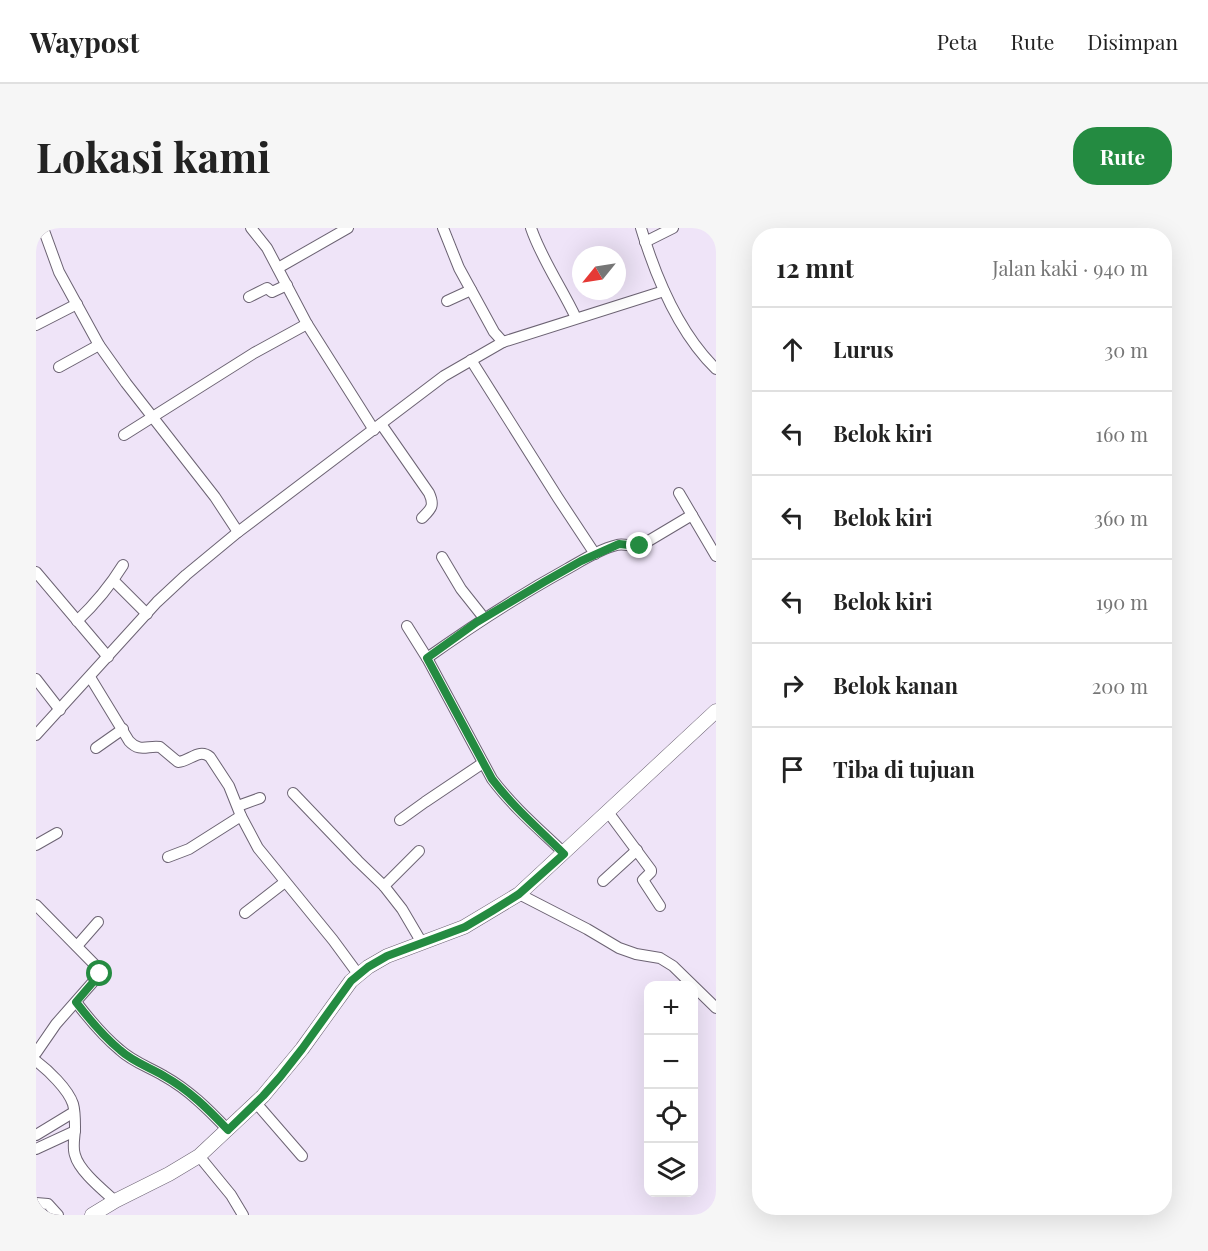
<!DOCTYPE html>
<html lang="id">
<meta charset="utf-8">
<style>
:root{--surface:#fff;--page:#f6f6f6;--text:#222;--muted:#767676;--line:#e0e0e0;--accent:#248b41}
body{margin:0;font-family:"Playfair Display",serif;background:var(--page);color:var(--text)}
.controls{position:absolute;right:18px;bottom:18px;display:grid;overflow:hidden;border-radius:12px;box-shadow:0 6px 24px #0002}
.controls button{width:54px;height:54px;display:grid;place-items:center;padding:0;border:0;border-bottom:2px solid var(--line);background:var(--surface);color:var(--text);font:30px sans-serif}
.compass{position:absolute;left:536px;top:18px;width:54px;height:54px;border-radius:50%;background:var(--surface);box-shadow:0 6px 24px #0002;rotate:240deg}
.stop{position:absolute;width:18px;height:18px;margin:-14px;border:4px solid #248b41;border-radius:50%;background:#fff}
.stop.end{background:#248b41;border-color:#fff;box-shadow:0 2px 6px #0008}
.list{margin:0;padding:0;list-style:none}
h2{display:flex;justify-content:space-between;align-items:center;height:78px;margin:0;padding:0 24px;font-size:26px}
h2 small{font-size:20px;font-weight:400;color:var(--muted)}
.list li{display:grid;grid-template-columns:39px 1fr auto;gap:18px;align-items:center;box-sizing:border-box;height:84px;padding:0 24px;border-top:2px solid var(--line)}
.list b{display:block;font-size:22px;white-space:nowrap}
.list em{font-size:20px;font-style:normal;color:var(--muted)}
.icon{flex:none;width:33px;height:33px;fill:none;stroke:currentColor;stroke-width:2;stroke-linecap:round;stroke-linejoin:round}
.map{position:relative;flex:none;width:680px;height:987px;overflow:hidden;border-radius:24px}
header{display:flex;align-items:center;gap:36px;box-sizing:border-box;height:84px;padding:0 30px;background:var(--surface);border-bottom:2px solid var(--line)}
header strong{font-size:28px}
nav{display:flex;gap:33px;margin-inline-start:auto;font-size:21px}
.intro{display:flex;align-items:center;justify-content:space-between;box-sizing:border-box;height:144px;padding:0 36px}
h1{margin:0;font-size:42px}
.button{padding:15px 27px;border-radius:24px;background:var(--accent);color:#fff;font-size:21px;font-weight:700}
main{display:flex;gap:36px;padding:0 36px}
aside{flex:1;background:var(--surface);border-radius:24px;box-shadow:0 6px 24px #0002}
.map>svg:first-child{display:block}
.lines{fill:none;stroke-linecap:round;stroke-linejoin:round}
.minor-casing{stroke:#6c6373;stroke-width:12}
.secondary-casing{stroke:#6c6373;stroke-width:15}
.minor{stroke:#fff;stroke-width:10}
.secondary{stroke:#fff;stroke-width:14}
.route{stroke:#248b41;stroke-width:8}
</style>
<header>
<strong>Waypost</strong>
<nav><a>Peta</a><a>Rute</a><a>Disimpan</a></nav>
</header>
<div class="intro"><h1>Lokasi kami</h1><a class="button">Rute</a></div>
<main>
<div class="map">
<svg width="680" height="987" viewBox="0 0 680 987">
<rect width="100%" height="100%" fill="#efe4f8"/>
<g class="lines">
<g class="minor-casing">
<g id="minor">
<path d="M7,0L23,44L63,117L90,155L179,269L202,304"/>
<path d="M215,0L231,20L271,96L338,202"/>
<path d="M407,0L423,40L458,104L467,114"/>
<path d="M495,0C506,32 526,60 540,90"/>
<path d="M605,0C620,50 642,104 680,141"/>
<path d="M609,14L637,0"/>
<path d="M242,40L312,0"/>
<path d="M213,69L231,60L236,64L251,57"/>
<path d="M411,73L435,62"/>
<path d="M0,97L41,76"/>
<path d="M435,132L522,270L559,326"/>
<path d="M23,139L63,117"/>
<path d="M345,196L393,265C399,278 395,281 386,290"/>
<path d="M88,207L218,125L271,96"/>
<path d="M643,265L680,328"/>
<path d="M406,329L425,361L448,390"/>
<path d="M0,344L72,429"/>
<path d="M78,353L111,386"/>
<path d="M41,393C59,376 74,358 87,337"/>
<path d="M371,398L391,430L456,551C477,579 503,601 528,625"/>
<path d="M391,430C436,398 482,368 531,341C547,332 564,321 581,317C588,315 596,319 604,318L656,287"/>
<path d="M54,449L93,513C104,525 112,517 124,519L142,534C154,533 163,520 174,529L193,558L205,588L222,620L297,712L322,746"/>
<path d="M0,451L24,482"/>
<path d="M0,507L121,374L150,347L202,304L408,148L467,114L628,63"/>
<path d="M60,520L87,501"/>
<path d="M257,565L322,633L348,658L366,681L386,715"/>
<path d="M202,578L224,570"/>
<path d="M572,584L615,642V644L607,652L624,678"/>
<path d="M364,592L389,574L447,535"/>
<path d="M0,617L21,605"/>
<path d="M132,629L153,621L205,588"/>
<path d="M567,653L601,622"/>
<path d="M348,658L383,623"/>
<path d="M483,666L551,701L583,720L600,726L624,730L637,738L680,780"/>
<path d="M0,677L60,738L64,746L20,796L0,825"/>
<path d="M209,685L249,654"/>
<path d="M41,718L62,694"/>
<path d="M40,774C53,791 67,808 84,822C97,834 113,839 128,848C153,862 172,881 192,902"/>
<path d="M0,833C12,842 32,861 37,876C39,883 39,892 39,899C39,908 36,919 39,927C43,943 67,962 79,973"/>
<path d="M220,875L266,928"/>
<path d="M0,907L38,884"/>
<path d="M0,921L39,903"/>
<path d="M163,928L195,967L207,987"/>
<path d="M0,975L12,976L22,987"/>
</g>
</g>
<g class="secondary-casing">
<path id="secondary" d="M56,987L79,973L133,946L163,928L227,868L266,821L315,753L332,739L351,728L428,699L483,666L680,483"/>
</g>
<use href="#minor" class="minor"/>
<use href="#secondary" class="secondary"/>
</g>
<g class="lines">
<path class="route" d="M64,746L40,774C53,791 67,808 84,822C97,834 113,839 128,848C153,862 172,881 192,902L227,868L244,849L266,821L315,753L332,739L351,728L429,699L456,683L483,666L528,626C503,601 477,579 456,551L391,430L441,394L508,354L545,333L583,316L604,318"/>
</g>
</svg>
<div class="controls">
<button>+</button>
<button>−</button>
<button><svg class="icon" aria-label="locate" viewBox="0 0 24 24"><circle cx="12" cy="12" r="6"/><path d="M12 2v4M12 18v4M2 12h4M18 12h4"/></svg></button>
<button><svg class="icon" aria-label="layers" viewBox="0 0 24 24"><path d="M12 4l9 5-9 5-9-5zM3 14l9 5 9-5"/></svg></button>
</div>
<svg class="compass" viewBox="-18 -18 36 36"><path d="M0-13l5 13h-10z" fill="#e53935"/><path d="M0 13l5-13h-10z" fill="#767676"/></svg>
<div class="stop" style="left:64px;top:746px"></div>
<div class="stop end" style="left:604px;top:318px"></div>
</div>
<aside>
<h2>12 mnt<small>Jalan kaki · 940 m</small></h2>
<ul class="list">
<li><svg class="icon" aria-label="ahead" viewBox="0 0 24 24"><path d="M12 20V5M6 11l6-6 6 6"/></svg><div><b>Lurus</b></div><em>30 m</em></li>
<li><svg class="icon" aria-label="left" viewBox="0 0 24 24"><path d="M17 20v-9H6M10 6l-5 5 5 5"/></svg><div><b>Belok kiri</b></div><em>160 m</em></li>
<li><svg class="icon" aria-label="left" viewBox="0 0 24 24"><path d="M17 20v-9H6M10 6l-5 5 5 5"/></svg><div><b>Belok kiri</b></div><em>360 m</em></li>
<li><svg class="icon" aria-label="left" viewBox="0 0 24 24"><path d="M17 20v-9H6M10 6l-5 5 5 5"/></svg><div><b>Belok kiri</b></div><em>190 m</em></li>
<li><svg class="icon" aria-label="right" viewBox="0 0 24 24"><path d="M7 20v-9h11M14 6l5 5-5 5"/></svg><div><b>Belok kanan</b></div><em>200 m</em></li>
<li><svg class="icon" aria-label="arrive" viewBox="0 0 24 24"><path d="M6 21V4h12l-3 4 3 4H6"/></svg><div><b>Tiba di tujuan</b></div></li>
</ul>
</aside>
</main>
